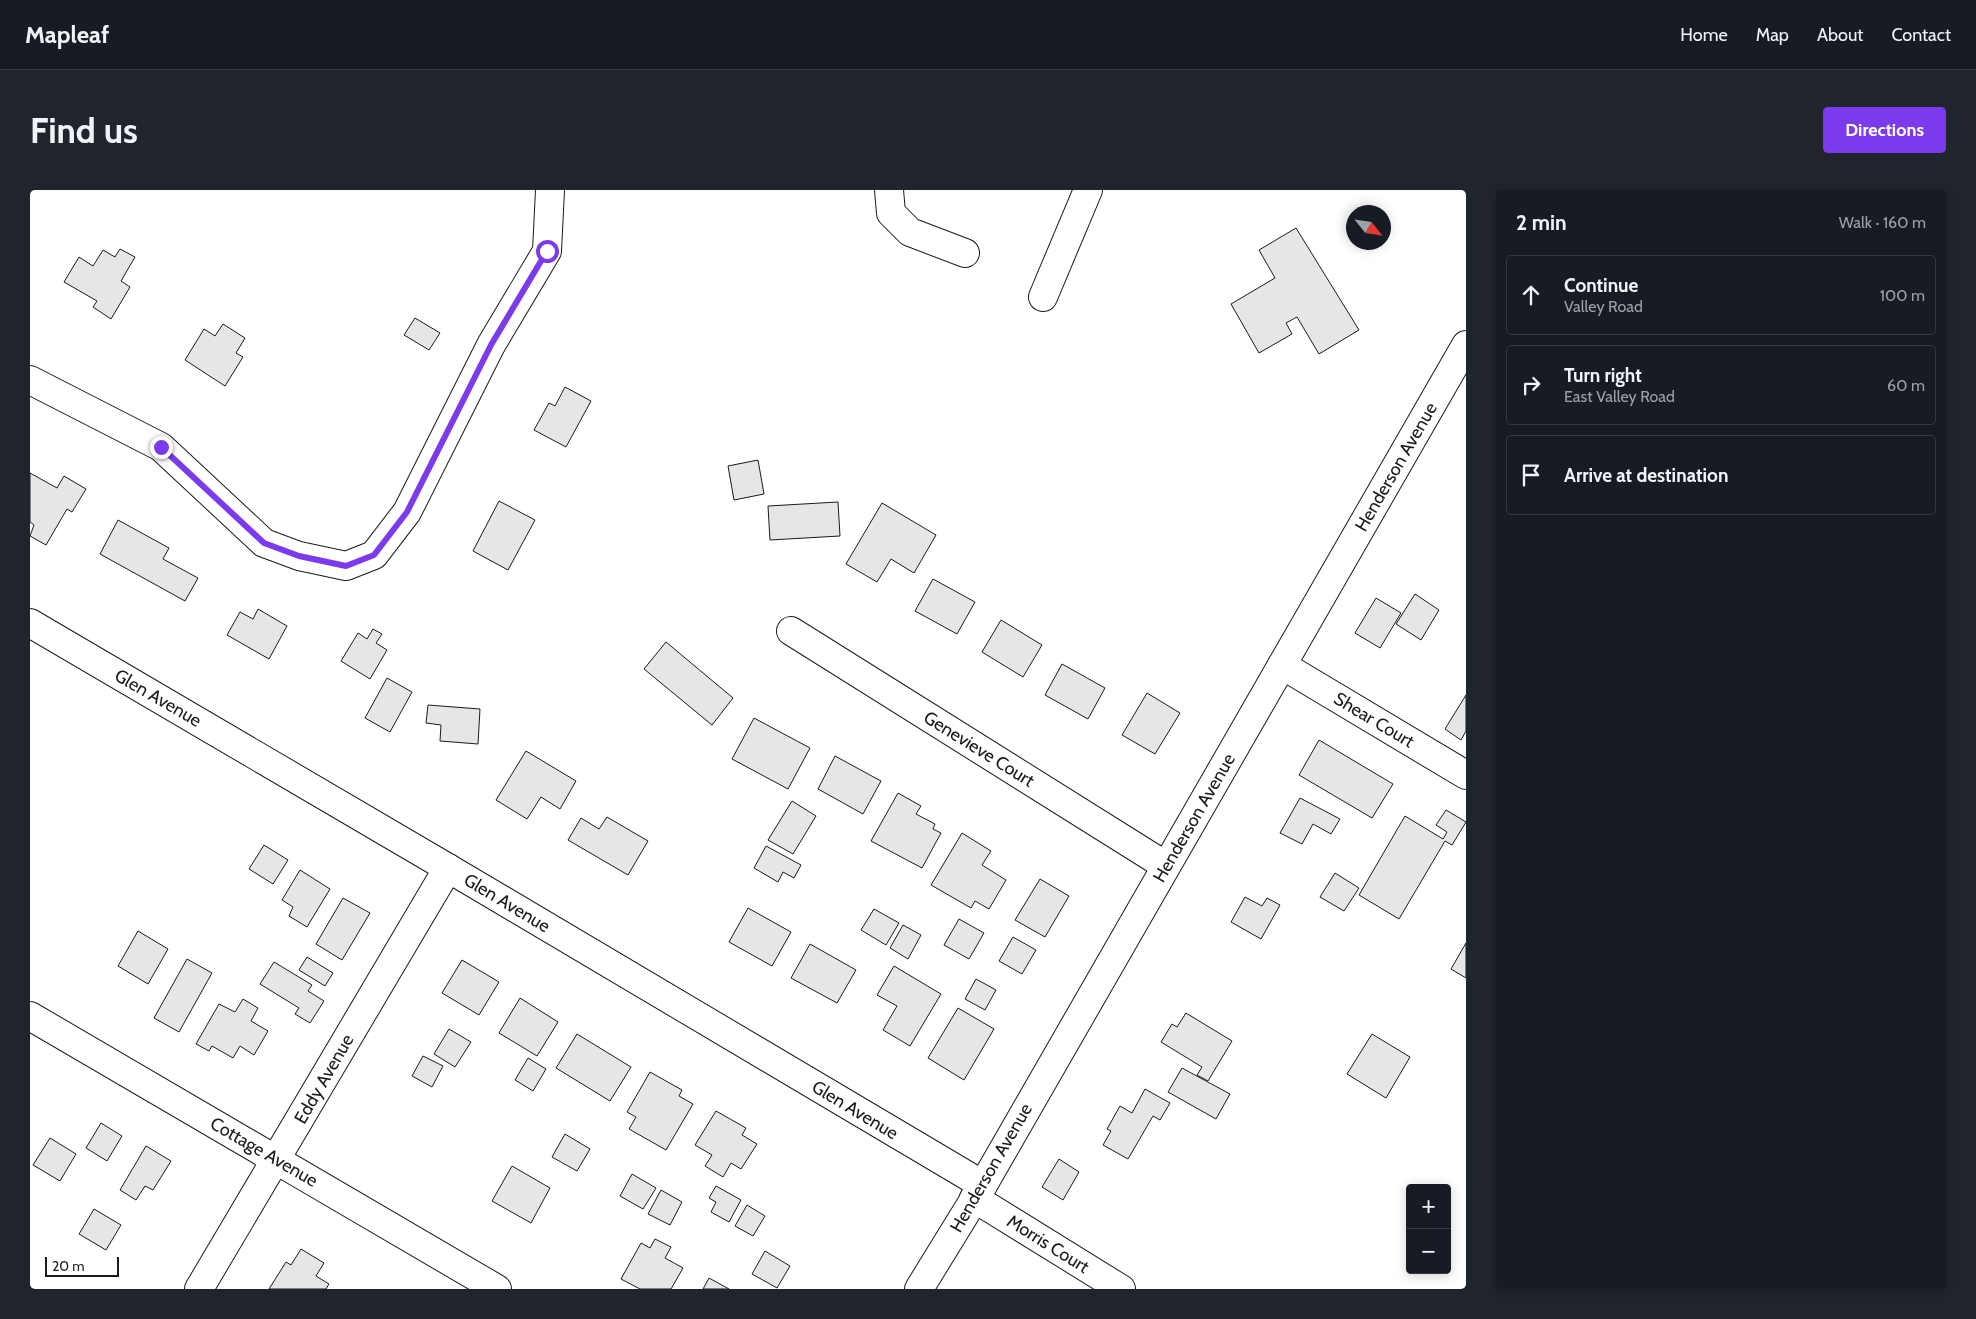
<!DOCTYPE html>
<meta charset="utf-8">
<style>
:root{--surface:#171b24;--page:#20242c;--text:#f1f3f6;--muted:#9ea1a6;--line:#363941;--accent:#7c3aed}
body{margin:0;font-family:Cabin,sans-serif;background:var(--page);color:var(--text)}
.controls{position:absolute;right:15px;bottom:15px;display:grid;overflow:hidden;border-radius:5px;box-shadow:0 2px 12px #0003}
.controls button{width:45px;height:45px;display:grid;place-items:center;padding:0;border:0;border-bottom:1px solid var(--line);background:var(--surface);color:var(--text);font:25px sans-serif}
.compass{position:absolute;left:1316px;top:15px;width:45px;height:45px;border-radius:50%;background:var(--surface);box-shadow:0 2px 12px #0003;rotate:120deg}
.scale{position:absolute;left:15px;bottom:12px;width:74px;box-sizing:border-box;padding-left:5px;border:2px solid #1a1a1a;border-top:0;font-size:14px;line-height:18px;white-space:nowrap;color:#1a1a1a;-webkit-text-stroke:4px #fff;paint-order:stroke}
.stop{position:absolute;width:15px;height:15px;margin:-11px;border:4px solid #7c3aed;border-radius:50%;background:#fff}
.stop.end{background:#7c3aed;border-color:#fff;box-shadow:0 1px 5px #0008}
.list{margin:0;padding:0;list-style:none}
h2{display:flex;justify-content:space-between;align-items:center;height:65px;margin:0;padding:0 20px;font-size:21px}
h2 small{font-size:16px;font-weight:400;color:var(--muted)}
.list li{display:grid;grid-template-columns:32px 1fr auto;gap:15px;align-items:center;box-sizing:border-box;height:80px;margin:0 10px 10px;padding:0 10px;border:1px solid var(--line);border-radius:5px}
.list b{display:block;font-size:19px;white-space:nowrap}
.list p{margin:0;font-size:16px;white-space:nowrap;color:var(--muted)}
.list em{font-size:16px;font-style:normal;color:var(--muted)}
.icon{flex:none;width:28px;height:28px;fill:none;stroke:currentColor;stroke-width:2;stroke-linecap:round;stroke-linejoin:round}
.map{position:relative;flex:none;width:1436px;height:1099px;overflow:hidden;border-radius:5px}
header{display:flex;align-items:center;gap:30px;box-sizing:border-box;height:70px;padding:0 25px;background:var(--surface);border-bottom:1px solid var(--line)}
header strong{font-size:24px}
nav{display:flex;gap:28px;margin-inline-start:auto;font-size:18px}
.intro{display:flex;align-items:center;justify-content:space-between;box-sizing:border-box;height:120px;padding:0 30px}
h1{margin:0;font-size:35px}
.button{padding:12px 22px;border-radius:5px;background:var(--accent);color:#fff;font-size:18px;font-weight:700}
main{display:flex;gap:30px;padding:0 30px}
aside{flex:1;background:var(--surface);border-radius:5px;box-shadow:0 2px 12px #0003}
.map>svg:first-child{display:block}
.building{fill:#e6e6e6;stroke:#1a1a1a}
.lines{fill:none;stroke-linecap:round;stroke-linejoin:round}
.minor-casing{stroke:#1a1a1a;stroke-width:30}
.minor{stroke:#fff;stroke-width:28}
.route{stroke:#7c3aed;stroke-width:6}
.labels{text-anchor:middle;stroke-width:4;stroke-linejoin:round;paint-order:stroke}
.street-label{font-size:18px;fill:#1a1a1a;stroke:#fff}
</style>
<header>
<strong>Mapleaf</strong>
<nav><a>Home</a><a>Map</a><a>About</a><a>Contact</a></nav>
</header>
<div class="intro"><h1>Find us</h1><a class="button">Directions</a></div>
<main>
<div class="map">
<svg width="1436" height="1099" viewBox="0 0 1436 1099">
<rect width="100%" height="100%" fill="#fff"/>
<g class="building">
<path d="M1266,38L1329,140L1289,164L1267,127L1256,133L1262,144L1229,163L1201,114L1245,88L1229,60Z"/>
<path d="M90,59L105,67L91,91L100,97L81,129L63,117L67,111L34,92L49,67L63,76L73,60L85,67Z"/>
<path d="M385,128L410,143L399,160L374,145Z"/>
<path d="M193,134L215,148L206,163L213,167L195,196L155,170L174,139L185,146Z"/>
<path d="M535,197L561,211L536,257L504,240L519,213L525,216Z"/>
<path d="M728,270L734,304L704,310L698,276Z"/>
<path d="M0,283L27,298L34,286L56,299L42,322L37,319L16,355L0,346L4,335L0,332Z"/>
<path d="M469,311L505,330L478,380L443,361Z"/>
<path d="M808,312L810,346L740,350L738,316Z"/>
<path d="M852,313L906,345L884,383L861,369L847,392L816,374Z"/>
<path d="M88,330L139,358L133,369L168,388L155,411L70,364Z"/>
<path d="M903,389L945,412L927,444L885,421Z"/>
<path d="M1385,404L1409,420L1391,450L1366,434Z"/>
<path d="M1346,408L1371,423L1350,458L1325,443Z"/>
<path d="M228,419L257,436L239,469L197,445L210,422L223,429Z"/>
<path d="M971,430L1012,455L993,487L952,462Z"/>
<path d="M343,439L352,444L346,453L357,460L340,489L311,471L328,443L337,449Z"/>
<path d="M636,452L703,508L682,535L614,479Z"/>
<path d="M1032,474L1075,498L1058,529L1015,505Z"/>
<path d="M357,488L382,502L360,542L335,528Z"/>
<path d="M1117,503L1150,523L1125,564L1092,545Z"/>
<path d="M1436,505V541L1431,550L1415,539Z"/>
<path d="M398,515L450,519L448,554L410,551L411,535L396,533Z"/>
<path d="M724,528L780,558L758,599L702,569Z"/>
<path d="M1289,550L1363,594L1342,628L1269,585Z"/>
<path d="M496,561L546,591L530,619L511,607L497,629L466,610Z"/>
<path d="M805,566L851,591L833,624L788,599Z"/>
<path d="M868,603L891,616L886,624L905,634L903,639L911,643L892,678L841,651Z"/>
<path d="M1270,608L1310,629L1301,644L1283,634L1272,654L1250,643Z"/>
<path d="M762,611L786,626L763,664L738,650Z"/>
<path d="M1416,620L1436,632L1422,655L1415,651L1369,729L1329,705L1375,626L1413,649L1417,642L1406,635Z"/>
<path d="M577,627L618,651L598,685L538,650L551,628L569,639Z"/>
<path d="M932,643L961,661L952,675L976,690L959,719L945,711L941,718L901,695Z"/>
<path d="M234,655L258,670L243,694L219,679Z"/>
<path d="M736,656L771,675L764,688L753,682L748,692L724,678Z"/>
<path d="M270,680L300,699L277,737L259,726L263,717L252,710Z"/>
<path d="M1305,683L1329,698L1314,721L1290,707Z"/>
<path d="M1010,689L1039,706L1015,747L985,730Z"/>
<path d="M1215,707L1232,716L1237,708L1250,715L1231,749L1201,732Z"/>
<path d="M313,708L340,723L312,770L286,754Z"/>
<path d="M718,718L761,742L742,776L699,752Z"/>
<path d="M844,719L869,733L856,755L831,740Z"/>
<path d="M929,729L954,743L939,769L914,755Z"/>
<path d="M873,735L891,745L878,769L860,758Z"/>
<path d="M108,741L138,759L118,794L88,776Z"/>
<path d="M983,747L1006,760L992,784L969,771Z"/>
<path d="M1436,753V788L1421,779Z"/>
<path d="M780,754L826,780L807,813L761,788Z"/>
<path d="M277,767L303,783L295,796L269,780Z"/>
<path d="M157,769L182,783L149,842L124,828Z"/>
<path d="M432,770L469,792L449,825L412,803Z"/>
<path d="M244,772L282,795L278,801L294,811L280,833L265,824L269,818L230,794Z"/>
<path d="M864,776L911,804L880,856L853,840L867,816L847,805Z"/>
<path d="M946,789L966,800L955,820L935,809Z"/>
<path d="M490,808L528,832L507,866L469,843Z"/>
<path d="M213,809L228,818L221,831L238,841L224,865L210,856L203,868L182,856L179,861L166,854L189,814L205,822Z"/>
<path d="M928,818L964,839L934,890L898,868Z"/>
<path d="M1156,823L1202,851L1178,891L1167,885L1172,877L1131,852L1142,834L1147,837Z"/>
<path d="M419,839L441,852L425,877L404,864Z"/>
<path d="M547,844L601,877L580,911L526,878Z"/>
<path d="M1342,844L1380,867L1356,908L1317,884Z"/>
<path d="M393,866L413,876L402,897L382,886Z"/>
<path d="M498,868L516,879L503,901L485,890Z"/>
<path d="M1152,878L1200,904L1186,929L1138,902Z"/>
<path d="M620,882L652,900L649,906L663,914L636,960L599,939L606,927L597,922Z"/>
<path d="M1115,899L1140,913L1130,930L1123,926L1098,969L1073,955L1081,941L1077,939L1090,916L1102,923Z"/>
<path d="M686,921L716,938L712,945L727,954L711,979L701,973L693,987L675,976L682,965L665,955Z"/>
<path d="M71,933L92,946L77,971L56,958Z"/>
<path d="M535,944L560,959L547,981L522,967Z"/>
<path d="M20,948L46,964L30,991L3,975Z"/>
<path d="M116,956L141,971L123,1000L115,996L106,1010L90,1000Z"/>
<path d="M1029,969L1049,982L1033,1010L1012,997Z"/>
<path d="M482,976L520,998L501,1033L462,1011Z"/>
<path d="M602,984L626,998L613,1019L590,1006Z"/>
<path d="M686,996L711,1010L699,1032L681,1022L686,1012L679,1008Z"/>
<path d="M631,1000L652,1012L640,1035L618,1024Z"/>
<path d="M717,1015L735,1026L723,1046L705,1036Z"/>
<path d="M64,1019L91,1035L76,1060L49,1044Z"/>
<path d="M625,1049L641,1057L635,1068L653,1078L641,1099H610L591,1089L611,1053L620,1058Z"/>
<path d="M271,1059L294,1073L286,1086L299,1094L296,1099H239L256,1072L261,1075Z"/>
<path d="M735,1061L760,1076L747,1098L722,1084Z"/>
<path d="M679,1088L699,1099H673Z"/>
</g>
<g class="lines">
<g class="minor-casing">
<g id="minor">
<path d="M859,0L861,23L880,42L935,63"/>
<path d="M1013,107L1058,0"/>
<path d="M0,190L131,257L234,353L269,366L316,376L344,365L377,322L461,155L517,61L520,0"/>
<path d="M0,433L418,678L953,995"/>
<path d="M761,441L1136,676"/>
<path d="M1252,475L1436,585"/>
<path d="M0,826L467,1099"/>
<path d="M944,1008L1091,1099"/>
<path d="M169,1099L418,678"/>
<path d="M889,1099L953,995L1436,155"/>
</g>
</g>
<use href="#minor" class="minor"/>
</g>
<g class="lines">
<path class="route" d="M131,257L234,353L269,366L316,376L344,365L377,322L461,155L517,61"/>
</g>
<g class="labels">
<g class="street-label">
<text transform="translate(1366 277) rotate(-60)" y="6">Henderson Avenue</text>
<text transform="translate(128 508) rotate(30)" y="6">Glen Avenue</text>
<text transform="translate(1344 530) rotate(31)" y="6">Shear Court</text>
<text transform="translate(949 559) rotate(32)" y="6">Genevieve Court</text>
<text transform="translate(1164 628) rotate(-60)" y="6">Henderson Avenue</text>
<text transform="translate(477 713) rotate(31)" y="6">Glen Avenue</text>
<text transform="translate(294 889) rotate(-60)" y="6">Eddy Avenue</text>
<text transform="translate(825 920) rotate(31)" y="6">Glen Avenue</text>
<text transform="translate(234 962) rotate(30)" y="6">Cottage Avenue</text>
<text transform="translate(961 978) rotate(-60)" y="6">Henderson Avenue</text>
<text transform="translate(1018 1054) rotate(32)" y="6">Morris Court</text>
</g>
</g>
</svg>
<div class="controls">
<button>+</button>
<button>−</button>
</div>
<svg class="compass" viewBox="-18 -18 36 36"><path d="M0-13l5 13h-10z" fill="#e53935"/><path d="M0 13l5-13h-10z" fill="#9ea1a6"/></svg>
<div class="scale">20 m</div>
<div class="stop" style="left:517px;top:61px"></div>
<div class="stop end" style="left:131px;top:257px"></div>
</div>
<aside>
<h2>2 min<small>Walk · 160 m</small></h2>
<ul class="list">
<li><svg class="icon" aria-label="ahead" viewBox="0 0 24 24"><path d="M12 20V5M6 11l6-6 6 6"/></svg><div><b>Continue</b><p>Valley Road</p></div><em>100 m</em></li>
<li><svg class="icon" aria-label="right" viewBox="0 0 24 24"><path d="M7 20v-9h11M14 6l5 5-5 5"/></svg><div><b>Turn right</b><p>East Valley Road</p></div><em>60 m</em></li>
<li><svg class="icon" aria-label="arrive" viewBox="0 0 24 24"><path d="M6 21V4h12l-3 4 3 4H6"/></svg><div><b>Arrive at destination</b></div></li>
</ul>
</aside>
</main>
